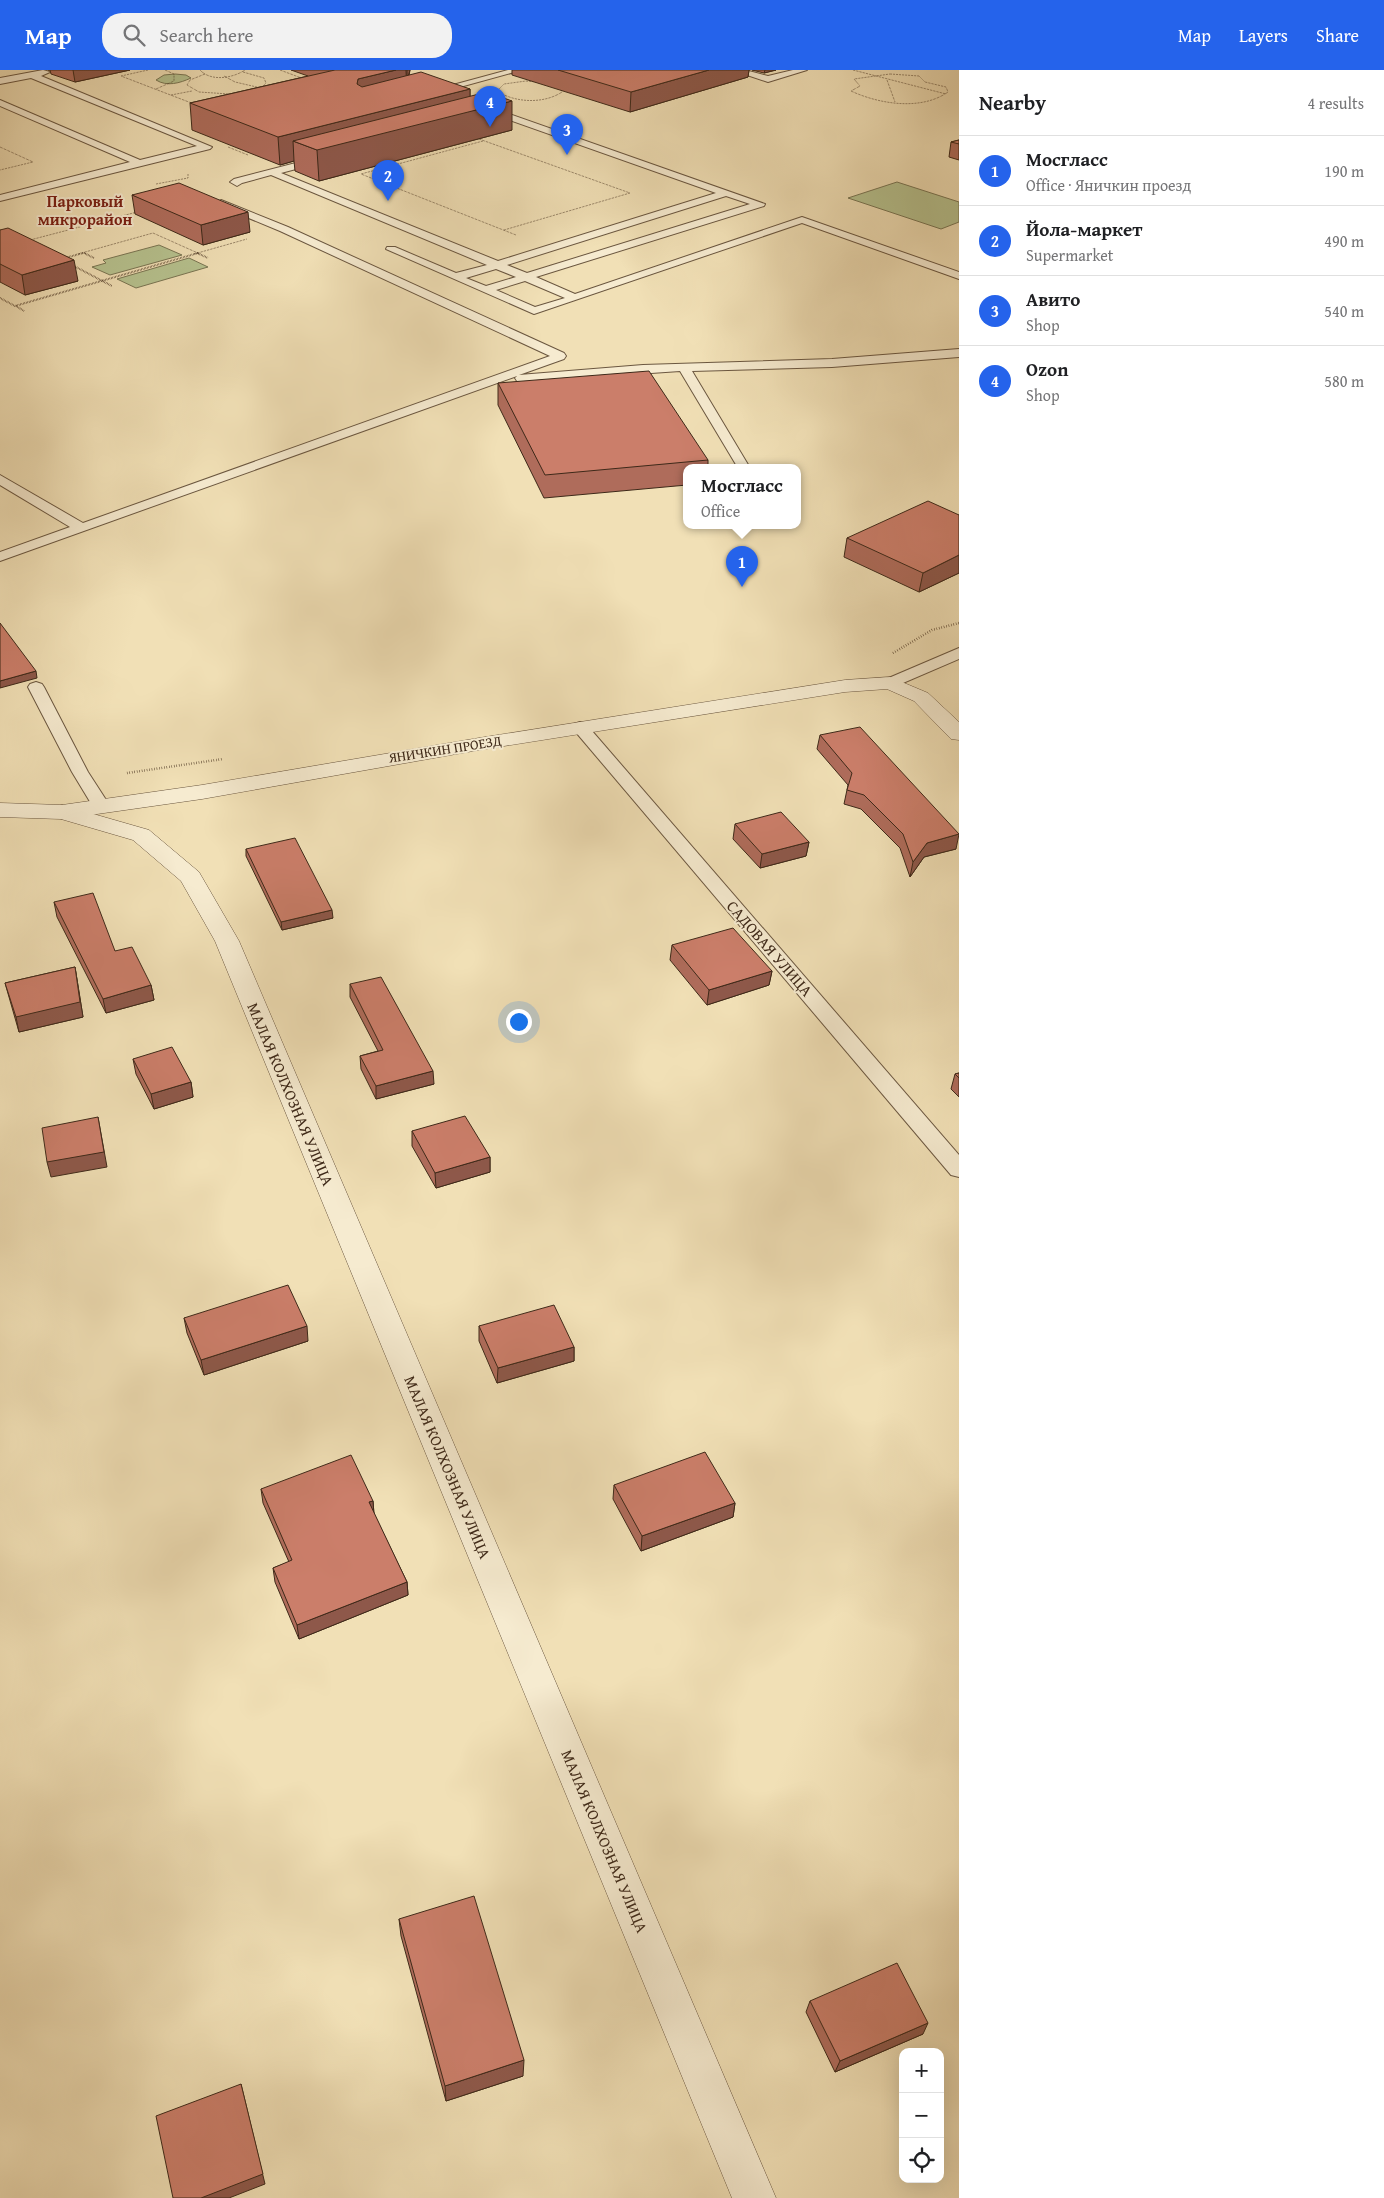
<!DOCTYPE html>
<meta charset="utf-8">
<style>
:root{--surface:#fff;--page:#f2f2f2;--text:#202124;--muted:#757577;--line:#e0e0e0;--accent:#2563eb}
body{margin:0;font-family:"Gentium Book Plus",serif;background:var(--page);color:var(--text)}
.controls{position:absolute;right:15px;bottom:15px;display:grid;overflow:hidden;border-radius:10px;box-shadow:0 5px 20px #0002}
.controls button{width:45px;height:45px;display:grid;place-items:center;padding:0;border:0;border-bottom:1px solid var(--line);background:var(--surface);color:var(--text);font:25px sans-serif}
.you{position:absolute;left:518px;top:951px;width:18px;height:18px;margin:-12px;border:4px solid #fff;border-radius:50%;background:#1a73e8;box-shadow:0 0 0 8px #1a73e833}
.badge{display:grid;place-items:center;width:32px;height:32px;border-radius:50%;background:var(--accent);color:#fff;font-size:16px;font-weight:700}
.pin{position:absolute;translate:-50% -41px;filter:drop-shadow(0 1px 2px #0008)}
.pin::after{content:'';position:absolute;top:26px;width:18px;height:15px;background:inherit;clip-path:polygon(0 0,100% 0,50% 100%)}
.popup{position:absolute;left:683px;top:394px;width:118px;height:65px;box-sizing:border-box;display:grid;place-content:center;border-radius:10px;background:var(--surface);filter:drop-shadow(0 1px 4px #0005);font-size:16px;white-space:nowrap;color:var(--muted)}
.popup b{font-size:19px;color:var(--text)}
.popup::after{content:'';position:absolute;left:50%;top:100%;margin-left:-10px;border:10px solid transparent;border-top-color:var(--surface)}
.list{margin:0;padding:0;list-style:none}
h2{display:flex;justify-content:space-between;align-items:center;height:65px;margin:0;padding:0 20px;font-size:21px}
h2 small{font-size:16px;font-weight:400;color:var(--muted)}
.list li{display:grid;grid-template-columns:32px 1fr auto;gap:15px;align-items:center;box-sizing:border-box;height:70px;padding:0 20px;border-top:1px solid var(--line)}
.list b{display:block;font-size:19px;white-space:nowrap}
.list p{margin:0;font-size:16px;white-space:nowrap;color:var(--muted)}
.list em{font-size:16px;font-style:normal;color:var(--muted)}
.icon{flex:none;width:28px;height:28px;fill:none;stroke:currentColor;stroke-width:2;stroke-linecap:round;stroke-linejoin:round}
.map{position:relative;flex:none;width:959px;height:2128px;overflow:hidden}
header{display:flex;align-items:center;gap:30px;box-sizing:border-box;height:70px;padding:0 25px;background:var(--accent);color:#fff}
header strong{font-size:24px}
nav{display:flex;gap:28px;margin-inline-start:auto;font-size:18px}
.search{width:350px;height:45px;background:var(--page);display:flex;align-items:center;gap:12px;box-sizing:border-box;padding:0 18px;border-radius:20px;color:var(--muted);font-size:19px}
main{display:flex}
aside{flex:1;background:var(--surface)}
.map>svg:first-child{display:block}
.green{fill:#b7c390;stroke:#7a7654}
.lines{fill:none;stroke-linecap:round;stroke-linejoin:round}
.service-casing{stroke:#6b5740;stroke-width:2}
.minor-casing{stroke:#6b5740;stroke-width:1}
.tertiary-casing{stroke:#6b5740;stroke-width:1}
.path-far2{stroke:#3e2919;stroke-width:1;stroke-dasharray:0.5 1;stroke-linecap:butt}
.path-far1{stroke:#3e2919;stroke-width:2;stroke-dasharray:0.5 1;stroke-linecap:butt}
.path{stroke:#3e2919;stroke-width:2.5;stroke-dasharray:0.5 2;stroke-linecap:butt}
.service{fill:#f6ebd0;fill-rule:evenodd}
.minor{fill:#f6ebd0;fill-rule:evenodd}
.tertiary{fill:#f6ebd0;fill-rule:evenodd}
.wall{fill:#af6c5b;stroke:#3e2919}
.shaded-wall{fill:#8e584a;stroke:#3e2919}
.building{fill:#cb7e6a;stroke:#3e2919}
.labels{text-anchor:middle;stroke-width:4;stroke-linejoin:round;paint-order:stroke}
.far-street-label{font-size:14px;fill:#3e2919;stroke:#f6ebd0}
.far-quarter-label{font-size:16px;font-weight:bold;fill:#7a1f14;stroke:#f6ebd0}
.street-label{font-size:16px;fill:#3e2919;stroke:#f6ebd0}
</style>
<header>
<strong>Map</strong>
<div class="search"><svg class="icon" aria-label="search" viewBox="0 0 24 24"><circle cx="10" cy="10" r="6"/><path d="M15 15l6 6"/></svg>Search here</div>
<nav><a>Map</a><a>Layers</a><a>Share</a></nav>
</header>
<main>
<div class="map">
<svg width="959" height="2128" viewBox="0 0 959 2128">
<rect width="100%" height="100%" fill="#f1e0b6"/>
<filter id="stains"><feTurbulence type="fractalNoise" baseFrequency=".004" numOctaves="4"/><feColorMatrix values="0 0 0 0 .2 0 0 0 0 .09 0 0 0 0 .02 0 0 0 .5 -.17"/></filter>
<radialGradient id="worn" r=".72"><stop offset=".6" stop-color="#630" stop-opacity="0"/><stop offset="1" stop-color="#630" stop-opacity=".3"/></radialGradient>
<g class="green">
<path d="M175,4L186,5L191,8C180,13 167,17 156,10L164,5Z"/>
<path d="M897,112L959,132V152L941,159L848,128Z"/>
<path d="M159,175L182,185L110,205L92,197L106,193L103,190Z"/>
<path d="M189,188L208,197L136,218L117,209Z"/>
</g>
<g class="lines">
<g class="service-casing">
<g id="service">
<path d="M43,0L50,2L41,6L212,77L210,79L0,131V125L130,92L0,36V30L140,90L197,76L31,8L0,14V8Z"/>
<path d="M508,0H522L431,25L427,22Z"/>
<path d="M732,0H745L768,6L793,0H807L768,12Z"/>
<path d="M498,40L765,134L764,136L536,207L575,224L802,147L959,202V209L802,153L534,244L386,179L387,177H395L456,203L487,195L271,105L242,113L237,116L230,112L234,109L323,86L326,87V91L281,103L498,191L716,123L498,46L485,50L480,47ZM726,126L750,134L527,203L507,195ZM496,199L516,207L486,216L466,208ZM525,211L565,228L535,237L496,220Z"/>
<path d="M221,130L288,157L564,283L566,286L564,289L519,305L643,295L832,289L959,279V287L832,297L692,301L750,398H738L680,301L521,312L517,311L515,308L517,306L0,491V482L70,457L0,415V405L83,453L550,286L280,161L217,135L216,133Z"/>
<path d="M959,578V589L896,616H884L882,613L884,610Z"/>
<path d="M36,612L42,614L44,617L88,702L110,736L107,740H95L72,702L28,617L30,614Z"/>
<path d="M580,652L586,654L959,1085V1107L951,1105L574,660L572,657L574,654Z"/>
</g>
</g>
<g class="minor-casing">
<path id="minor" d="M890,607L928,623L959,652V670L951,669L914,631L887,619L845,622L479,680L202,729L62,749L54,747L51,742L54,737L62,735L202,715L479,668L845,610Z"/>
</g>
<g class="tertiary-casing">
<path id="tertiary" d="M0,733L62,735L149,760L199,802L239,871L776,2128H732L215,871L181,811L133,770L61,749L0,747Z"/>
</g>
<g class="path-far2">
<path d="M148,0L121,6L194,34"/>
<path d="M200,0C211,12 233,8 245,0"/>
<path d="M280,0L304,9"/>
<path d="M853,0L946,24"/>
<path d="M243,2L264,8L266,13L262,17"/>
<path d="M205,4L190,10L187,15L199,22L229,24"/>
<path d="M890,4L919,6L925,12L946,17L948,22C921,41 879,34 851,21L860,16L854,9Z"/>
<path d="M224,6L235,12L261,18"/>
<path d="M887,10L895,32"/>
<path d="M526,11L549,13L562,19V22C544,34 515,33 497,21L504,14Z"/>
<path d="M156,19L174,11V4L165,0"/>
<path d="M171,25L192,21"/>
<path d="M479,69L630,123L504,160"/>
<path d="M483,71L361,104L516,165"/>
<path d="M0,77L33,92L0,100"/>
<path d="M228,77L248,85"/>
<path d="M156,114L188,108V104"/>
<path d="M30,170L137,142"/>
<path d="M84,183L87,184"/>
<path d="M78,184L153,163L200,184"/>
<path d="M194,184L247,169"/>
</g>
<g class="path-far1">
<path d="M84,183L94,188"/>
<path d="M197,183L208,188"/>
<path d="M65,188L83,183"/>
<path d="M74,196L112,216"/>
<path d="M0,228L15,236L198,183"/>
<path d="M16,236L24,241"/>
</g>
<g class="path">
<path d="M893,583L932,560L959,553"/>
<path d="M127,703L223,689"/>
</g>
<use href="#service" class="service"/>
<use href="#minor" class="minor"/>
<use href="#tertiary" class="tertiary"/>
</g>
<g class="wall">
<path d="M48,0H130L75,12L51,4L50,0Z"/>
<path d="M291,0H410L409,6L470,19V26L512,60L319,111L295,101L294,91L280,95L192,60L190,33L308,6Z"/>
<path d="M512,0H749L748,7L630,42L512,5Z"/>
<path d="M752,0H776L764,3Z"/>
<path d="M959,70V90L949,87L951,72Z"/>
<path d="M132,125L250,162L203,175L135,144Z"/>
<path d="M0,160L78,211L25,225L0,212Z"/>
<path d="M498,313L708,390V398H687V415L544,428L498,335Z"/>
<path d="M959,445V503L919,522L844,487L847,468Z"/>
<path d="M820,665L956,779L924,787L910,807L900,778L861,739L844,734L848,715L817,679Z"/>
<path d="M735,754L809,772L806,786L760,798L733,769Z"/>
<path d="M246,779L333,848L282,860L246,786Z"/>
<path d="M54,832L115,881L151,915L154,930L106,943L57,847Z"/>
<path d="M672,875L772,901L769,915L707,935L670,890Z"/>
<path d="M75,897L83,947L19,962L5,913Z"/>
<path d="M350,914L434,1014L376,1029L361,999L360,986L378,981L350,927Z"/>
<path d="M133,989L191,1012L193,1027L154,1039L136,1004Z"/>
<path d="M959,1003V1027L951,1019L955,1004Z"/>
<path d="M412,1061L490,1087V1102L436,1118L412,1076Z"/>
<path d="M184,1248L308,1271L204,1305L187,1263Z"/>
<path d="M479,1256L574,1277V1291L497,1313L479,1271Z"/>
<path d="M614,1415L735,1433L733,1447L641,1481L613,1429Z"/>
<path d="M261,1419L373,1431L374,1444L407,1512L408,1525L299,1569L275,1512L273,1498L289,1492L263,1433Z"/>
<path d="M399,1849L523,2006L446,2031L401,1866Z"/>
<path d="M810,1931L923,1964L835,2002L806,1942Z"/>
</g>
<g class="shaded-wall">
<path d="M73,0H130L75,12Z"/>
<path d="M396,0H406L407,23L360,35L357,14L358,9Z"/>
<path d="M407,0H410L407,10Z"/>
<path d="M709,0H749L748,7L630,42L631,22Z"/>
<path d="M765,0H776L764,3Z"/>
<path d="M470,19V41L512,31V60L319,111L317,80L293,71L294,91L280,95L278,67Z"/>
<path d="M248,142L250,162L203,175L201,155Z"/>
<path d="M74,190L78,211L25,225L22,205Z"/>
<path d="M959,485V503L919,522L923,503Z"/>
<path d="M36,601L37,608L0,618V611Z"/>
<path d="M959,764L956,779L924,787L910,807L913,792L927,773Z"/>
<path d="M809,772L806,786L760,798L762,784Z"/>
<path d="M332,840L333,848L282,860L281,852Z"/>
<path d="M75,897L83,947L19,962L16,947Z"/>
<path d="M772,901L769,915L707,935L709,920Z"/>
<path d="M151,915L154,930L106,943L103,929Z"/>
<path d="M433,1001L434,1014L376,1029V1016Z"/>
<path d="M191,1012L193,1027L154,1039L151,1024Z"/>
<path d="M98,1047L107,1097L51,1107L47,1092Z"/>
<path d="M490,1087V1102L436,1118L435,1103Z"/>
<path d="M307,1256L308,1271L204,1305L201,1290Z"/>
<path d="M574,1277V1291L497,1313L498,1298Z"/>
<path d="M373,1431L374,1445L369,1432Z"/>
<path d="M735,1433L733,1447L641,1481L642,1466Z"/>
<path d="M407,1512L408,1525L299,1569L297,1555Z"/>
<path d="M928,1953L923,1964L835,2002L840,1991Z"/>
<path d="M524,1990L523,2006L446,2031L445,2016Z"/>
<path d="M241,2014L265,2114L229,2128H201Z"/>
</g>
<g class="building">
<path d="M335,0H396L358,9L357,14L362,17L421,2L470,19L278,67L190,33Z"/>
<path d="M558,0H709L631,22Z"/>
<path d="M487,22L512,31L317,80L293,71Z"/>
<path d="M959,70V74L951,72Z"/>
<path d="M179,113L248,142L201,155L132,125Z"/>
<path d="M8,158L74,190L22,205L0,194V160Z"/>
<path d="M649,301L708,390L545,405L498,313Z"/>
<path d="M928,431L959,445V485L923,503L847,468Z"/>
<path d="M0,553L36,601L0,611Z"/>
<path d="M860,657L959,764L927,773L913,792L903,764L864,725L847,720L852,703L820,665Z"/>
<path d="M781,742L809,772L762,784L735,754Z"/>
<path d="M295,768L332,840L281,852L246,779Z"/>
<path d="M93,823L115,881L132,877L151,915L103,929L54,832Z"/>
<path d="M733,858L772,901L709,920L672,875Z"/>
<path d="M75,897L80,932L16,947L5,913Z"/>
<path d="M381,907L433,1001L376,1016L360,986L383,980L350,914Z"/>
<path d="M172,977L191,1012L151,1024L133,989Z"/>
<path d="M959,1003V1008L955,1004Z"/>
<path d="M465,1046L490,1087L435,1103L412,1061Z"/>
<path d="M98,1047L104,1082L47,1092L42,1058Z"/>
<path d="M288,1215L307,1256L201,1290L184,1248Z"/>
<path d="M554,1235L574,1277L498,1298L479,1256Z"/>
<path d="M705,1382L735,1433L642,1466L614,1415Z"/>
<path d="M351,1385L373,1431L369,1432L407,1512L297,1555L273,1498L292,1490L261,1419Z"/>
<path d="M474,1826L524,1990L445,2016L399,1849Z"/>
<path d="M897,1893L928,1953L840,1991L810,1931Z"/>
<path d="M241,2014L263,2104L201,2128H173L156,2046Z"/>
</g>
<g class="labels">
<g class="far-street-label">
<text transform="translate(445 679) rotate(-9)" y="5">ЯНИЧКИН ПРОЕЗД</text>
</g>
<g class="far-quarter-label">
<text x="85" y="137">Парковый<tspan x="85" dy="18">микрорайон</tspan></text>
</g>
<g class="street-label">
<text transform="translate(770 878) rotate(49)" y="6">САДОВАЯ УЛИЦА</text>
<text transform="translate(291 1024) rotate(67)" y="6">МАЛАЯ КОЛХОЗНАЯ УЛИЦА</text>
<text transform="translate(448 1397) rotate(67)" y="6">МАЛАЯ КОЛХОЗНАЯ УЛИЦА</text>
<text transform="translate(605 1771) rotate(67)" y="6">МАЛАЯ КОЛХОЗНАЯ УЛИЦА</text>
</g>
</g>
<rect width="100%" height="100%" filter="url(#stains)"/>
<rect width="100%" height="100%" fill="url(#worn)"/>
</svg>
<div class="controls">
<button>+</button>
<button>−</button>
<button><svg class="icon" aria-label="locate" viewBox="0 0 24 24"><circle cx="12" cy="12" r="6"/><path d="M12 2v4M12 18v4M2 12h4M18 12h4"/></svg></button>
</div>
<div class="you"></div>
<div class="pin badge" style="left:742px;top:517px">1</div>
<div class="popup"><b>Мосгласс</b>Office</div>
<div class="pin badge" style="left:388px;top:131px">2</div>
<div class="pin badge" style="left:567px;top:85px">3</div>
<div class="pin badge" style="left:490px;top:57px">4</div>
</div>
<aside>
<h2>Nearby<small>4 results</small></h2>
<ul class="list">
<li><span class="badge">1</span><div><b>Мосгласс</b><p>Office · Яничкин проезд</p></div><em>190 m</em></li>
<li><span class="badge">2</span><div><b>Йола-маркет</b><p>Supermarket</p></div><em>490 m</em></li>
<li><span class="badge">3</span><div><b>Авито</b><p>Shop</p></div><em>540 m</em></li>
<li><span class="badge">4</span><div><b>Ozon</b><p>Shop</p></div><em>580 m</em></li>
</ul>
</aside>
</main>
